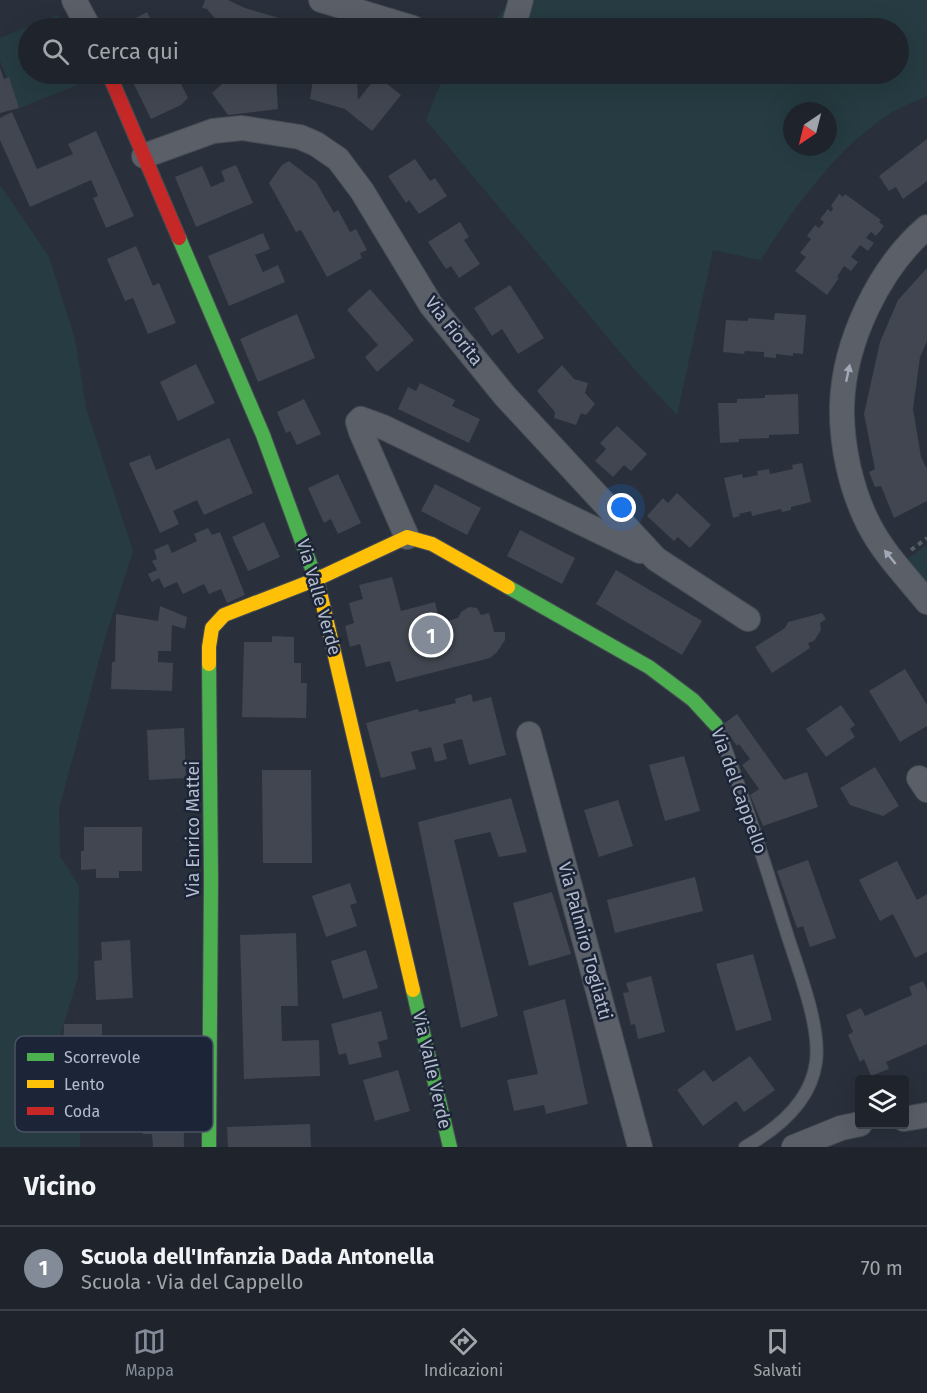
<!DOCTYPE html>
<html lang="it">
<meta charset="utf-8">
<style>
:root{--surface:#1f242c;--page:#2c3038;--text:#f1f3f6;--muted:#a1a4a9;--line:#3c4148;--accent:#838b99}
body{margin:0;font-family:"Fira Sans",sans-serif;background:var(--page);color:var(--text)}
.controls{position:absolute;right:18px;bottom:18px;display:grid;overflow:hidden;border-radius:6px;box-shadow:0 6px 24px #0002}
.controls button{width:54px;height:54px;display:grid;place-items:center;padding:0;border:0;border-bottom:2px solid var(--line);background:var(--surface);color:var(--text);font:30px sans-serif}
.compass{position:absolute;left:783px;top:102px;width:54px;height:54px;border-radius:50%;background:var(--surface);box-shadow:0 6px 24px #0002;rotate:215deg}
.you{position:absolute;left:622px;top:508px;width:21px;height:21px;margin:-15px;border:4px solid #fff;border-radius:50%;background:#1a73e8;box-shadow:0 0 0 9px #1a73e833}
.badge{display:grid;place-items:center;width:39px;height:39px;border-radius:50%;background:var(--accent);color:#fff;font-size:20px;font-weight:700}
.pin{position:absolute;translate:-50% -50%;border:3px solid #fff;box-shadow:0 2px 6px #0006}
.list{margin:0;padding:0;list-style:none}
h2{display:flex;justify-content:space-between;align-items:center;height:78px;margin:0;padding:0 24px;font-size:26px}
h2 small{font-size:20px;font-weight:400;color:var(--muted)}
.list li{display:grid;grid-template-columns:39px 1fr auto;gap:18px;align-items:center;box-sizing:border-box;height:84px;padding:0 24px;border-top:2px solid var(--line)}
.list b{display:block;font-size:22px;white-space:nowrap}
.list p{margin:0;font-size:20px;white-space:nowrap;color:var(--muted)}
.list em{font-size:20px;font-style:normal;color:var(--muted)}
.icon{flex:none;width:33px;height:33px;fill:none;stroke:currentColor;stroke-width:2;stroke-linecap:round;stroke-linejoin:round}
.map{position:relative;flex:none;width:927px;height:1147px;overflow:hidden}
.search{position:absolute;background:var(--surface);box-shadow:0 6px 24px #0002;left:18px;right:18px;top:18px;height:66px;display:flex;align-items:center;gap:15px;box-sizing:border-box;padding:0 21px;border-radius:33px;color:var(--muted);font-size:22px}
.sheet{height:162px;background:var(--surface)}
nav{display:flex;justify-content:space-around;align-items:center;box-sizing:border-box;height:84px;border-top:2px solid var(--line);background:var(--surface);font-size:16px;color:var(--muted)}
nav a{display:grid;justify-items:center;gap:3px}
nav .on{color:var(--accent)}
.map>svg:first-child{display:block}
.green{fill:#263c42;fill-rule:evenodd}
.building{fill:#414650}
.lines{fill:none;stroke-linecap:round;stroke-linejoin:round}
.lane-casing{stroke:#464b53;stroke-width:14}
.street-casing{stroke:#464b53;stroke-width:26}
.fast-casing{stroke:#464b53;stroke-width:16}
.slow-casing{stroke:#464b53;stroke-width:16}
.jam-casing{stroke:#464b53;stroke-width:16}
.path{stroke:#585e65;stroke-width:4;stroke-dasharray:4.5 4.5;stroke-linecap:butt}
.lane{stroke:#5a5f68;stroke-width:12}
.street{stroke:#5a5f68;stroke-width:24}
.fast{stroke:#4caf50;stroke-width:14}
.slow{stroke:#ffc107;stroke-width:14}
.jam{stroke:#c62828;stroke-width:14}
.oneway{fill:#a1a9b8}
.labels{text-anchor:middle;stroke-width:5;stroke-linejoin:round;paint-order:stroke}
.street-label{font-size:18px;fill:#b3bccc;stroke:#1c2537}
.key{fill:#1c2537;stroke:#495264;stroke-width:1.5}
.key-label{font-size:16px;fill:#b3bccc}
</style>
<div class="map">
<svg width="927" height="1147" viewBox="0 0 927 1147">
<rect width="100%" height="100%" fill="#29303b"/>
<g class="green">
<path d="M512,0H927V96C915,102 900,106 889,114C834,151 796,205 761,260L713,250L677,415L635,370L426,120L439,87L451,74H898V28H488ZM792,111H828V147H792Z"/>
<path d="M58,15L64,28H28V74H82L85,82L19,108L0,61V38Z"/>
<path d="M0,185L49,257L75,339L86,408L133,551L105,638L59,809L60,856L79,886L78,977L60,1036L70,1064L80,1112V1147H0Z"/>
<path d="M927,545V583L907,559Z"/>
</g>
<g class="building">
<path d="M205,0H228L245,8L293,22L291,28H223L207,9L202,8Z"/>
<path d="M147,12L155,28H128L134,25L132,20Z"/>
<path d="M0,68L4,79L9,77L19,108L0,113Z"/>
<path d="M129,74H176L188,98L181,105L151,119Z"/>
<path d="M211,74H267L276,75L278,109L228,115L212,93L223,83L209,80Z"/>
<path d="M314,74H357L358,100L377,76L401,95L372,131L345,109L310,99Z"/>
<path d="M12,112L37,169L73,154L68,144L96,131L134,216L106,228L93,198L98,196L91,180L30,207L0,140V118Z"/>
<path d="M927,139V181L903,199L896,187L889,191L879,176Z"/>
<path d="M415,159L430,181L435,178L447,196L419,214L409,200L406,203L388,176Z"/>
<path d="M289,161L316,182L334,213L338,210L350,232L356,229L367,250L360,253L362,258L327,277L301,230L296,232L269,183L282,165Z"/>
<path d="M236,165L253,203L196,227L175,177L202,166L211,187L225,181L221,171Z"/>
<path d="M839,194L843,197L845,194L881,220L879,222L884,226L876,236L871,232L866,238L874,243L868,251L860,245L851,257L858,262L851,271L844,266L837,277L839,278L827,295L795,271L806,257L800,253L811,239L807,236L815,225L819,228L824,222L820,219L828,209L831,212L833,208L831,206Z"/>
<path d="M460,222L469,237L464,240L480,264L459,278L451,266L446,269L428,242Z"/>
<path d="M263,233L270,249L255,255L263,272L278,265L285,282L229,306L208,256Z"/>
<path d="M136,246L153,286L159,283L176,323L148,334L133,298L125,301L107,259Z"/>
<path d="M927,268V341L920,357L913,409L921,457L927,469V501L894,518L881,486L875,487L869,472L875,469L864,414L880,342L898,300Z"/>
<path d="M510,285L544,338L518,354L502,329L492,336L474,308Z"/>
<path d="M370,289L414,340L377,372L365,357L378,345L347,310Z"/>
<path d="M775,313L806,315L803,354L793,353V356L776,354V358L764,357V352L745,351L744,354L723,352L726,320L748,321V318L774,320Z"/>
<path d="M297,314L315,358L258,382L240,339Z"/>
<path d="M196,364L215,403L178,421L160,382Z"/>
<path d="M562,365L574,379L588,383L585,393L595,404L586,415L581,413L576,425L554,418L555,412L537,391Z"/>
<path d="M420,383L455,400L452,406L480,419L469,443L398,409L408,387L416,391Z"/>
<path d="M798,394L799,434L769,435V438L739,439V442L720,443L718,403H737V399L765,398V395Z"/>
<path d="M304,399L321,434L297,445L290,431L286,433L277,412Z"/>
<path d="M617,426L647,454L631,471L624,465L613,477L595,461L606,449L600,443Z"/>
<path d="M229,438L253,493L204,515L197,500L173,511L179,524L160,533L129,463L150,455L156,470Z"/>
<path d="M802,463L811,502L791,507V510L782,512L781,509L752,516L751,511L739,514L740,516L733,518L724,478L742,474L743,478L758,475L757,471L769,469L770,474L793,469L792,465Z"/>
<path d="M338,474L361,523L338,534L331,519L324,523L308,488Z"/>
<path d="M435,484L481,508L467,535L421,511Z"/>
<path d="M677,493L711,525L690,548L678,537L674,541L647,516L663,498L668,503Z"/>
<path d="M264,522L280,557L248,571L232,537Z"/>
<path d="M208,528L212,535L220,532L245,595L227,603L221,589L209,594L204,584L183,594L177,582L164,588L159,578L152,582L148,574L157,570L152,561L157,559L154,550L168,544L172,553L197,541L194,534Z"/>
<path d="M520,530L575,558L562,584L507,556Z"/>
<path d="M616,570L702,621L682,655L596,604Z"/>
<path d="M392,577L401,611L435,602L440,623L458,618L461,612L469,607L477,608L481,615L489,613L494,632H505V640L497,652L490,658L396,682L390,661L366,667L360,644L350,647L345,626L354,623L349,603L363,599L359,585Z"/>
<path d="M160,606L187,617L185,629L172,625L171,651H158V662L173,663L172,691L111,689L112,662H115L116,614L158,621Z"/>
<path d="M822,613L826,619L820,623L821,630L814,641L808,643L810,648L772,673L755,647L785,628L788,622Z"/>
<path d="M272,636L294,637V663H301V683H307L306,718L242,717L244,642H272Z"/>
<path d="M905,669L927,705V726L900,742L869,691Z"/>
<path d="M471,694L473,702L491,697L506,755L469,765L462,739L443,744L447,759L435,762L431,747L411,752L416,769L381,778L366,723L418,709L419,712L456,703L455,699Z"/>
<path d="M841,705L855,725L850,729L855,737L826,757L806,729Z"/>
<path d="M737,714L784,780L807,772L818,807L763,826L750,795L759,789L742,765L750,759L739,744L737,746L722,725Z"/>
<path d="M184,728L186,778L149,780L147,730Z"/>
<path d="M684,756L700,811L665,821L649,765Z"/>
<path d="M875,767L899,806L883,816L850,805L840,788Z"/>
<path d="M262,770H311L312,863H263Z"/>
<path d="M511,798L527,852L499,857L490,832L454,840L498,1016L461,1028L418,822Z"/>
<path d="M618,800L633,846L599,857L584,810Z"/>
<path d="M84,827H142V871H119V878H96V869L81,870V851H84Z"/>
<path d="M808,860L836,938L810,947L803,926L797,928L777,871Z"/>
<path d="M897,861L917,900L927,894V952L915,958L893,914L880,921L859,880Z"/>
<path d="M695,877L703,911L615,933L607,900Z"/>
<path d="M350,883L357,903L350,905L357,926L326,937L312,896Z"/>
<path d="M552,892L571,954L529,966L513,903Z"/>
<path d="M296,933L298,1006H281L282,1041L319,1040L320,1076L244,1079L240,935Z"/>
<path d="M130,940L133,998L96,1000L94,961L102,960L101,942Z"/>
<path d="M366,950L378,988L343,999L331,961Z"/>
<path d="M753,954L772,1020L736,1031L716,964Z"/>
<path d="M651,976L665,1032L638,1039L635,1024L631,1025L623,993L629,992L626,983Z"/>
<path d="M923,981L927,990V1044L886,1062L889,1069L871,1076L864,1059L860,1062L848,1035L853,1032L846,1015L861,1008L865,1016L912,995L909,987Z"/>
<path d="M565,999L588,1104L546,1114L544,1105L514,1111L507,1080L538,1074L523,1011Z"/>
<path d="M381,1011L388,1039L378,1042L382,1057L349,1065L346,1053L339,1055L331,1024Z"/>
<path d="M64,1024H102V1042H114V1058L76,1057V1051H63Z"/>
<path d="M750,1056L775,1090L744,1112L736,1101L703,1126L677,1090L704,1070L713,1082Z"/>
<path d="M183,1064L184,1147H153L152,1134H143L142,1065Z"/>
<path d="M398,1070L410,1111L375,1121L363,1080Z"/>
<path d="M310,1124L311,1147H228L227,1127Z"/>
</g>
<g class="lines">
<g class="lane-casing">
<path id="lane" d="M717,726C743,794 765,864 787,934C798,969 821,1026 816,1062C811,1101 777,1129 745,1147"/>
</g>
<g class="street-casing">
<g id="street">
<path d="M74,0L89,28"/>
<path d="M321,0L413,28"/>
<path d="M513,28L521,0"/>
<path d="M144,156L213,131L242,128L300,137L316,144L338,159L362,191L431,305L505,396L656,559L748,619"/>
<path d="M927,227C879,268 844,342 842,405C841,445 851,490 869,525C884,554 907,577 927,602"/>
<path d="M407,537L361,432L358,422L361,419L383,427L640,551"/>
<path d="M529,734L640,1147"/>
<path d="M919,778L927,790"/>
<path d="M904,1119L927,1115"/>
<path d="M794,1147L841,1128L860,1124"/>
</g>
</g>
<g class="fast-casing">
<g id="fast">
<path d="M179,238L263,435L319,588"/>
<path d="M508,587L649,667L693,700L716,725"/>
<path d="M413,990L450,1147"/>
<path d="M209,1147L211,880L209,664"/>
</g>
</g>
<g class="slow-casing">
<g id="slow">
<path d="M319,588L413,990"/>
<path d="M209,664V647L212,628L224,615L317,579L407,537L432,544L508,587"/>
</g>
</g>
<g class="jam-casing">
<path id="jam" d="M109,74L179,238"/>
</g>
<path class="path" d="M911,550L927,538"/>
<use href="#lane" class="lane"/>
<use href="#street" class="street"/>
<use href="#fast" class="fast"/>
<use href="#slow" class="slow"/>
<use href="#jam" class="jam"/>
</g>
<defs><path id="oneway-solid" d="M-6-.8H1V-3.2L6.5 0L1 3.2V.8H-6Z" transform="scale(1.5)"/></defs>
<g class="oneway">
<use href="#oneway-solid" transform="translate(848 373) rotate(-78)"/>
<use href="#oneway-solid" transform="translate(890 557) rotate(-129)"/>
</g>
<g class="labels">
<g class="street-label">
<text transform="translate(454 331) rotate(52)" y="6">Via Fiorita</text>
<text transform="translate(319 597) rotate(74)" y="6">Via Valle Verde</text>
<text transform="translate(739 791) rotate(70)" y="6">Via del Cappello</text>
<text transform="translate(193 829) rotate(-90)" y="6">Via Enrico Mattei</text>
<text transform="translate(585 941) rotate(75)" y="6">Via Palmiro Togliatti</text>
<text transform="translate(432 1070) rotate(77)" y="6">Via Valle Verde</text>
</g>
</g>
<rect x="15" y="1036" width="198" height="96" rx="9" class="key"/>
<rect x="27" y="1053" width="27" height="8" fill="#4caf50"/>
<rect x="27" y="1080" width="27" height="8" fill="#ffc107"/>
<rect x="27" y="1107" width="27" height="8" fill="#c62828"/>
<g class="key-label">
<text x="64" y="1063">Scorrevole</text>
<text x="64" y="1090">Lento</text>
<text x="64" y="1117">Coda</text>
</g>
</svg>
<div class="controls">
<button><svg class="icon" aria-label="layers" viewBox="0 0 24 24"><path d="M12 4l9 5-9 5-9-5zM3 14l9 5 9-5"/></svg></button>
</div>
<svg class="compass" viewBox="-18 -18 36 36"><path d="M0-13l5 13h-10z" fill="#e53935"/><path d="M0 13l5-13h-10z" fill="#a1a4a9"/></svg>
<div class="you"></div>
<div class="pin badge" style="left:431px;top:635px">1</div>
<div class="search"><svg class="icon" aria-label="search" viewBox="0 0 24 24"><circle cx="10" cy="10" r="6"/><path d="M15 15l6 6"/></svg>Cerca qui</div>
</div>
<section class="sheet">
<h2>Vicino<small></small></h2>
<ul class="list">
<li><span class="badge">1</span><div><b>Scuola dell'Infanzia Dada Antonella</b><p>Scuola · Via del Cappello</p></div><em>70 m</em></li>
</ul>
</section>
<nav>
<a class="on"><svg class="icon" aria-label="map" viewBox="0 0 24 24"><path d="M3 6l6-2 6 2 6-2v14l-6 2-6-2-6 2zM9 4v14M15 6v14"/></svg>Mappa</a>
<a><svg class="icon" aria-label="directions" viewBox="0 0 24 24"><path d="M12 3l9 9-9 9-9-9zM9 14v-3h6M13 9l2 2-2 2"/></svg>Indicazioni</a>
<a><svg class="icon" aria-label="saved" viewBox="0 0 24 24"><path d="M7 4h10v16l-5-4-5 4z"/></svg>Salvati</a>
</nav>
